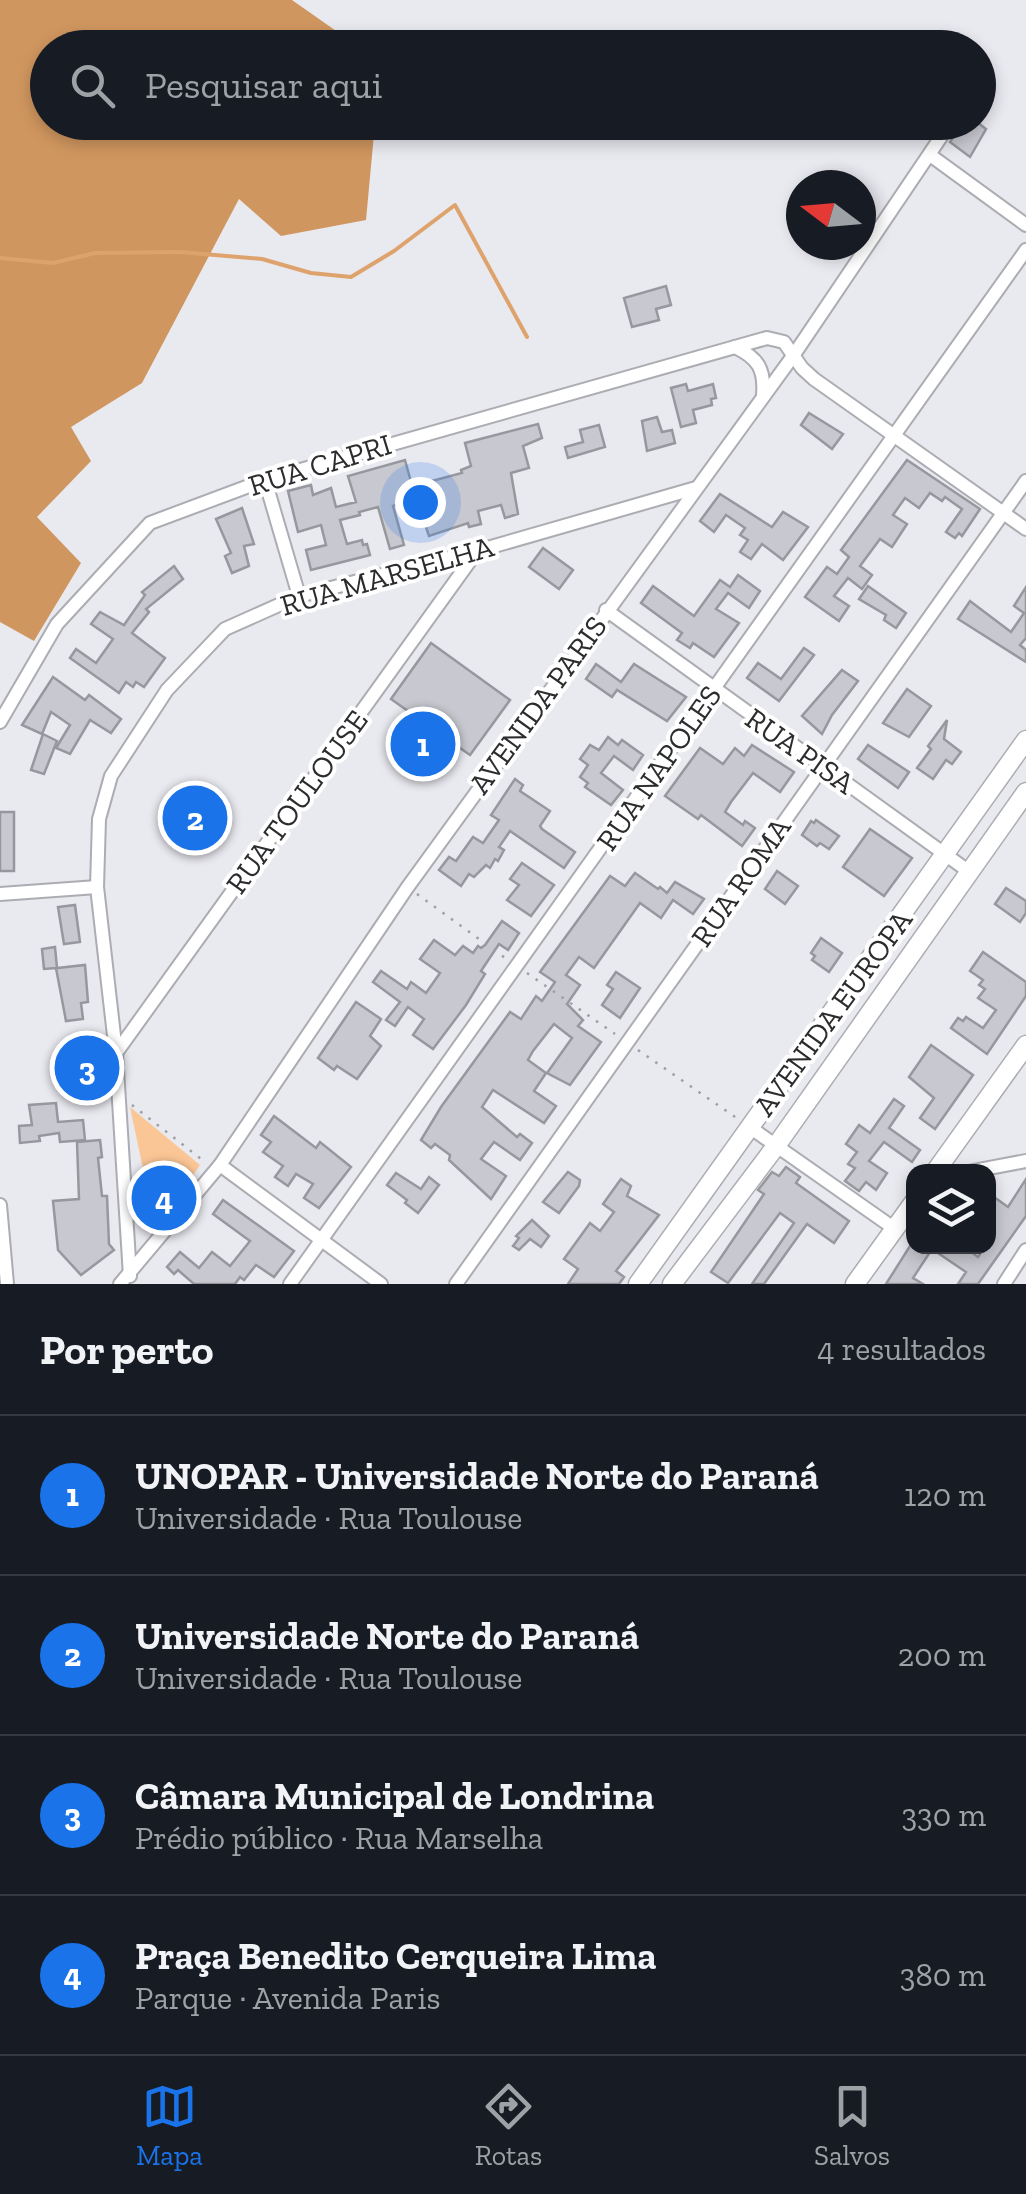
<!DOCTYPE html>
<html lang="pt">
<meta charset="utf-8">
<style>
:root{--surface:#171b24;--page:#20242c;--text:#f1f3f6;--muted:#9ea1a6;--line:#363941;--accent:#1a73e8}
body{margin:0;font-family:"Zilla Slab",serif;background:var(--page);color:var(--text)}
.controls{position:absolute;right:30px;bottom:30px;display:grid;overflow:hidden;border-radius:20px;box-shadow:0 5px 15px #0003}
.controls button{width:90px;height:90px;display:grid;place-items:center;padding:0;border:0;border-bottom:2px solid var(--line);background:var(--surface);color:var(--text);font:50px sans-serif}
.compass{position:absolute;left:786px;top:170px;width:90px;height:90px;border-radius:50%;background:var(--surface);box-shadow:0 5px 15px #0003;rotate:286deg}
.you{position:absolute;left:420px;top:502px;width:35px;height:35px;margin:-25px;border:8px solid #fff;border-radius:50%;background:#1a73e8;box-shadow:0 0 0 15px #1a73e833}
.badge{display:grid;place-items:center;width:65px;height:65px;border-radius:50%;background:var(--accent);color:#fff;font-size:32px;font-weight:700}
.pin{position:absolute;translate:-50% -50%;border:5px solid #fff;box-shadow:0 2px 10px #0006}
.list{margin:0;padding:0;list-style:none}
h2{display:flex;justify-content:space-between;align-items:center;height:130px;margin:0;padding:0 40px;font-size:42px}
h2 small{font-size:32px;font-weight:400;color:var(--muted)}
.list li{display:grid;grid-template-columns:65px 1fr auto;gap:30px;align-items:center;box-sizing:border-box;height:160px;padding:0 40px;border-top:2px solid var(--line)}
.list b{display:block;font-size:38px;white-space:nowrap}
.list p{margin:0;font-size:32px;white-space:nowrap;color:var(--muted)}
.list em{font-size:32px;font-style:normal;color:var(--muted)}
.icon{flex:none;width:55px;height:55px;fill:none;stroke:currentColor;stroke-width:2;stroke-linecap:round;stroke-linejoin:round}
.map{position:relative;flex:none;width:1026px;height:1284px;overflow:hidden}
.search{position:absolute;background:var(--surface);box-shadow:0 5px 15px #0003;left:30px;right:30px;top:30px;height:110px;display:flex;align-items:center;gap:25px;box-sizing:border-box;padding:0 35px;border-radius:55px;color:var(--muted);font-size:38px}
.sheet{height:770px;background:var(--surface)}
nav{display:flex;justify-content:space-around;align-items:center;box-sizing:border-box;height:140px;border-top:2px solid var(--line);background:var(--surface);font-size:28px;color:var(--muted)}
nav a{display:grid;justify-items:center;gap:5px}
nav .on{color:var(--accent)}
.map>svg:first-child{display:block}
.green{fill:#fbc696}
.forest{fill:#d0965f}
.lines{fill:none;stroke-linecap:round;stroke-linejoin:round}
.stream{stroke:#dea36c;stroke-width:4}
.building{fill:#c8c9d0;stroke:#97989e;stroke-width:2.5}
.street-casing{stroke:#acacb3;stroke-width:16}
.secondary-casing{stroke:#acacb3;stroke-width:21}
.path{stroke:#9e9fa4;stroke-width:2.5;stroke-dasharray:2.5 8;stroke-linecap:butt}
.street{stroke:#fff;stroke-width:12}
.secondary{stroke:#fff;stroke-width:18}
.labels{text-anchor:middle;stroke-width:8;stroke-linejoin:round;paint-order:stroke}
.street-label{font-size:30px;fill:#2b2c2e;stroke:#fff}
</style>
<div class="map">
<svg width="1026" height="1284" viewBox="0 0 1026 1284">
<rect width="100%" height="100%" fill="#e9e9f0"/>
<path class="green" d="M130,1107L200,1165L156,1230Z"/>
<path class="forest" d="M0,0H292L359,47L48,48V122L375,123L366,220L281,236L239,199L142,383L71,427L91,461L37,517L81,563L34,641L0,622Z"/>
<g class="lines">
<path class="stream" d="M0,258L53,263L95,253L180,252L262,259L311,273L351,277L394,251L455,205L527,337"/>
</g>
<g class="building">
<path d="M964,122H977L986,129L970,157L950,142Z"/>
<path d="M666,286L671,305L656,309L659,320L632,327L624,298Z"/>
<path d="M686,384L688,391L713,384L716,398L711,399L712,405L693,410L696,423L681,427L671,388Z"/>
<path d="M809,413L843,434L832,449L801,425Z"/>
<path d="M657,417L662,432L672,430L675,443L647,451L642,421Z"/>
<path d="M538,424L542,438L523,446L529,468L511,473L518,514L505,518L501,505L478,511L481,524L469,527L468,523L429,536L414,492L433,486L432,481L462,473L461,470L471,466L465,443Z"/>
<path d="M599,425L605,447L568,458L565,447L583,442L580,430Z"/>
<path d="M405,460L416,500L393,506L404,545L390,549L378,507L359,512L360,515L340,520L347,544L362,540L363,545L367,544L370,555L311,570L306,550L326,545L321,525L298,532L288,491L311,485L313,495L331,488L336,507L356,502L348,476Z"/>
<path d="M907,460L980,509L962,536L959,533L955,538L946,532L962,509L945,497L942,501L930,493L919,508L905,498L893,515L907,524L892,547L880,539L860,566L872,575L862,589L848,578L834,596L849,606L839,621L805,597L827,567L837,574L849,557L841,550Z"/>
<path d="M720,494L772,527L783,512L808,527L783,560L762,544L751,559L740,552L748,540L740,535L745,528L726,515L714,532L700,521Z"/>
<path d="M242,508L254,544L244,546L249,566L232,573L225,556L231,553L216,519Z"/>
<path d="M543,548L573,570L559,589L529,567Z"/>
<path d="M174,566L183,579L146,609L149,612L132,633L165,658L144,687L136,682L133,687L126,682L119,693L70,658L76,649L96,663L113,639L91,624L100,612L124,625L145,595L142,592Z"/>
<path d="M738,575L760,591L749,608L728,593L716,609L739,623L714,657L693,643L690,648L677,640L682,633L641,603L653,586L694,616L720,580L730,587Z"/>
<path d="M868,586L906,613L896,628L884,620L886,615L859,599Z"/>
<path d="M1026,587V638L1020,645L1026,650V662L958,619L970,601L1011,632L1024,613L1014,606Z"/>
<path d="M431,643L510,700L470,755L391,699Z"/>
<path d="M804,648L814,655L779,701L747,678L758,663L781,679Z"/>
<path d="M596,664L621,682L634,664L686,697L667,721L617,690L612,697L586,679Z"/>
<path d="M842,670L858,681L832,715L822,734L802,716Z"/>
<path d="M53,677L85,700L89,695L121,719L111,733L90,720L70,754L56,748L70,725L51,712L42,734L22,725Z"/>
<path d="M907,689L931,706L909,737L883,723Z"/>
<path d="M947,720L944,739L961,752L952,764L946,760L933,779L917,768L931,749L928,746Z"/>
<path d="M43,734L57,741L44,774L31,770Z"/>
<path d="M608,737L618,745L622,740L643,755L633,770L614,756L601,773L623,790L611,805L585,787L588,783L580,777L588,765L580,759L590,745L599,750Z"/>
<path d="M752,745L794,772L780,792L753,773L731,802L725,812L743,825L745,821L755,828L742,846L701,815L698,819L665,796L700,748L723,764L735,748L744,756Z"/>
<path d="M868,745L909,772L898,788L858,759Z"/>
<path d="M515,779L523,785L520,791L550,811L540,826L542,829L575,852L564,868L510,831L499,847L504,850L498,861L495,859L490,868L486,865L474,877L469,874L461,886L439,870L449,857L456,861L473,837L483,843L499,820L491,815Z"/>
<rect x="0" y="812" width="14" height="59"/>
<path d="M816,820L839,836L829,849L820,843L817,846L802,835L811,821L814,823Z"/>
<path d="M870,829L912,858L884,896L843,867Z"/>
<path d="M522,863L554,885L531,916L507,900L519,885L510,879Z"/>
<path d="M777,871L798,886L785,904L765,889Z"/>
<path d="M635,873L658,889L660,887L667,893L675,882L704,899L693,914L673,900L661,918L640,903L594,968L579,957L566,975L580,985L567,1004L583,1020L578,1026L601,1042L570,1085L547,1073L572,1038L554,1024L533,1051L528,1060L546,1073L534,1091L556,1106L544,1123L493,1090L482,1107L517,1137L520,1134L532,1143L520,1160L494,1142L481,1159L506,1176L491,1199L449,1160L450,1155L435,1144L431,1148L421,1140L441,1107L510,1012L521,1019L536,996L542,1001L555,982L540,972L610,876L625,886Z"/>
<path d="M1006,888L1026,901V913L1020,922L995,904Z"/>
<path d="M75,905L80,942L64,944L58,907Z"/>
<path d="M502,921L519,933L508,950L499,944L481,971L485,974L466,1005L433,1049L413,1035L424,1019L408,1007L395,1026L386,1020L400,1002L373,982L381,971L407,989L411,982L426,993L440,973L420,959L434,940L455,955L463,946L473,953L478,946L481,948L485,945Z"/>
<path d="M821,938L842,953L829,972L812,960L815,956L811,953Z"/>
<path d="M55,947L57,968L85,965L88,1002L81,1003L83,1019L66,1021L56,968L44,969L42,949Z"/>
<path d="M983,952L1026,982V996L987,1054L951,1028L958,1018L963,1021L966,1017L983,1028L996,1010L978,998L985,989L979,985L983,980L970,971Z"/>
<path d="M616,972L640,988L620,1018L602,1005L613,989L607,985Z"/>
<path d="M356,1002L381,1019L370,1036L381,1046L357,1079L337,1066L334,1070L318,1058Z"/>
<path d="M931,1045L973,1075L935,1129L920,1118L934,1098L909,1077Z"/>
<path d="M894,1099L904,1106L889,1128L920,1150L912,1162L884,1142L869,1161L887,1173L876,1190L866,1182L859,1191L845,1181L855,1168L848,1164L857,1152L846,1144L859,1125L870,1133Z"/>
<path d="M56,1103L58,1122L83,1120L85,1140L60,1142L59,1133L39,1136L40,1141L20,1143L19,1126L32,1125L29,1105Z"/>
<path d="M274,1116L316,1148L320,1142L351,1167L319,1208L304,1198L313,1184L296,1174L288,1186L275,1177L283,1166L263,1152L271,1142L261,1135Z"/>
<path d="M100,1140L102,1157L98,1158L102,1196H107L109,1244L114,1250L81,1275L58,1250L53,1201L79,1199L77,1142Z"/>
<path d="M786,1167L800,1177L796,1183L849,1221L834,1243L807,1224L764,1284H752L794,1223L780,1213L728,1283L711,1272L764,1194L758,1190L772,1172L779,1176Z"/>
<path d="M568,1172L580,1180L579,1186L559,1213L543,1202Z"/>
<path d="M396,1173L421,1189L429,1177L439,1185L418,1213L405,1203L407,1200L387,1185Z"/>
<path d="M621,1179L631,1186L627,1196L659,1215L616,1271L624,1277L619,1284H568L578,1269L564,1259L590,1223L600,1231L614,1212L603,1204Z"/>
<path d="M1026,1179V1216L978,1284H958L966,1272L932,1249L913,1278L923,1284H886L910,1246H963L978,1257L985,1246H988V1205L994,1197L1008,1207Z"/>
<path d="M223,1200L294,1251L274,1277L256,1265L244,1280L240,1277L235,1284H194L178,1270L174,1274L167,1267L180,1252L199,1268L212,1252L230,1266L250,1241L213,1214Z"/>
<path d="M532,1220L549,1236L541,1247L530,1239L519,1250L513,1246L519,1238L516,1236Z"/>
</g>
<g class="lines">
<g class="street-casing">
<g id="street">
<path d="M930,155L1026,225"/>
<path d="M735,347C758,358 765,369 763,395"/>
<path d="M265,480L299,596"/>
<path d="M606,610L971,873"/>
<path d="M0,722L57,624L150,523L265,480L767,338L784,342L802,368L814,379L1026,529"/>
<path d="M0,894L97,887"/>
<path d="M116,1053L477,551"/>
<path d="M751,1128L895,1229"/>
<path d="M220,1165L381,1284"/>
<path d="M968,1172L1026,1161"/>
<path d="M0,1205L7,1284"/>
<path d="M130,1276L116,1053L97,887L99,819L111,776L167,690L225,629L299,596L477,551L696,488"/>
<path d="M120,1284L220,1165L407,888L793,356L951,122"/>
<path d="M290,1284L1026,250"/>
<path d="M456,1284L1026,481"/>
<path d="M1004,1284L1026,1250"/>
</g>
</g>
<g class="secondary-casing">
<g id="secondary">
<path d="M935,1172L1026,1045"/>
<path d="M638,1284L1026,740"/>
<path d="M672,1284L776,1146L1026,792"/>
<path d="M855,1284L914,1202"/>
</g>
</g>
<g class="path">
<path d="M417,894L508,960"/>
<path d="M527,973L615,1034"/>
<path d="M638,1050L738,1119"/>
<path d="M132,1105L205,1162"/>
</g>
<use href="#street" class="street"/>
<use href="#secondary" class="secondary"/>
</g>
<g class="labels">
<g class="street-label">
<text transform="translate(320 465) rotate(-17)" y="10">RUA CAPRI</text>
<text transform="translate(387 576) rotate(-16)" y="10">RUA MARSELHA</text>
<text transform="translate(538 705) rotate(-54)" y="10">AVENIDA PARIS</text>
<text transform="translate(800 751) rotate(35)" y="10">RUA PISA</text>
<text transform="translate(659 768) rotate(-55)" y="10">RUA NAPOLES</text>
<text transform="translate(297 802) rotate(-54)" y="10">RUA TOULOUSE</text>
<text transform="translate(741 882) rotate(-55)" y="10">RUA ROMA</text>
<text transform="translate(833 1013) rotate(-54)" y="10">AVENIDA EUROPA</text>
</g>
</g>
</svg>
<div class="controls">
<button><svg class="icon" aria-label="layers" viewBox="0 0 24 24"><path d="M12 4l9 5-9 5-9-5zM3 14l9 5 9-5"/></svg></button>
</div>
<svg class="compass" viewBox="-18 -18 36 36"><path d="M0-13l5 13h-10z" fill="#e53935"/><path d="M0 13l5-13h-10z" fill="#9ea1a6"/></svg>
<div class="you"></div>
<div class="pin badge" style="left:423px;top:744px">1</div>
<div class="pin badge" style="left:195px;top:818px">2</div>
<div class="pin badge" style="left:87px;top:1068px">3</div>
<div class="pin badge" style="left:164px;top:1198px">4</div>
<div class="search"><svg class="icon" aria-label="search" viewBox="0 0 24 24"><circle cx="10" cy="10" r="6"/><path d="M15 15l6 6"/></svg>Pesquisar aqui</div>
</div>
<section class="sheet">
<h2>Por perto<small>4 resultados</small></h2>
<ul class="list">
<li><span class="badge">1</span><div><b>UNOPAR - Universidade Norte do Paraná</b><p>Universidade · Rua Toulouse</p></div><em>120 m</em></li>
<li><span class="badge">2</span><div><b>Universidade Norte do Paraná</b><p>Universidade · Rua Toulouse</p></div><em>200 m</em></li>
<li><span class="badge">3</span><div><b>Câmara Municipal de Londrina</b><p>Prédio público · Rua Marselha</p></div><em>330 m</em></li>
<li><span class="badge">4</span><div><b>Praça Benedito Cerqueira Lima</b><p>Parque · Avenida Paris</p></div><em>380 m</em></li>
</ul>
</section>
<nav>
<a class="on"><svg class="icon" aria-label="map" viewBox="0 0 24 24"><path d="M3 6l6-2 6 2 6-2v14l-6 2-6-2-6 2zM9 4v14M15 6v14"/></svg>Mapa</a>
<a><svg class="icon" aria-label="directions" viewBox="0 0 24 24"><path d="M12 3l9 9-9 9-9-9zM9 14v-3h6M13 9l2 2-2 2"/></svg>Rotas</a>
<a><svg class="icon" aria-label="saved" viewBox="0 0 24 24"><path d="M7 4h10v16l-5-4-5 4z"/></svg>Salvos</a>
</nav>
